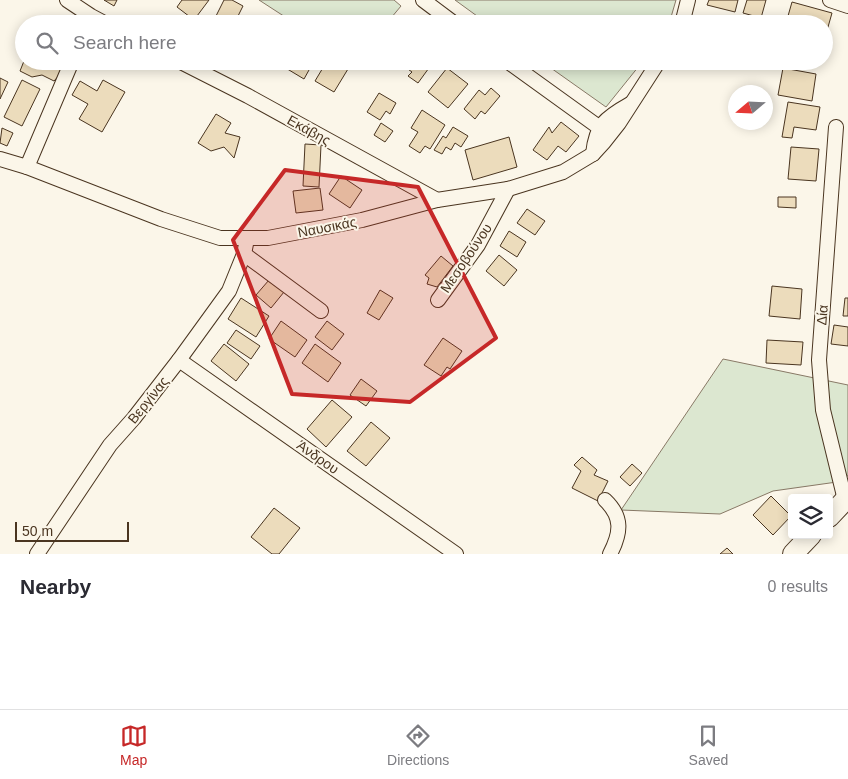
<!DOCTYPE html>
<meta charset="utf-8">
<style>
:root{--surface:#fff;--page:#f7f7f7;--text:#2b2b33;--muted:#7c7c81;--line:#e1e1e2;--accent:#c62828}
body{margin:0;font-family:Helvetica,sans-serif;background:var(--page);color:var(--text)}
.controls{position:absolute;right:15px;bottom:15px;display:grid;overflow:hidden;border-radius:5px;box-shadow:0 2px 12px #0003}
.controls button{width:45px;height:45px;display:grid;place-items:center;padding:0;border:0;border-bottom:1px solid var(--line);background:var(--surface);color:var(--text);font:25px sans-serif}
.compass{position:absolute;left:728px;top:85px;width:45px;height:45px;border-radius:50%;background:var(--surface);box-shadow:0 2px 12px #0003;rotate:251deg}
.scale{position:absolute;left:15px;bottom:12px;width:114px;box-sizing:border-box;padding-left:5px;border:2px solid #4a3520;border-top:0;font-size:14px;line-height:18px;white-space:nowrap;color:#4a3520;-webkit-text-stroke:4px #fbf6e9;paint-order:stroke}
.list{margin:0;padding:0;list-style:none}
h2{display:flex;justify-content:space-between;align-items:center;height:65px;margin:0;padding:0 20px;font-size:21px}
h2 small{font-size:16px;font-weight:400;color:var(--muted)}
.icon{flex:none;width:28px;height:28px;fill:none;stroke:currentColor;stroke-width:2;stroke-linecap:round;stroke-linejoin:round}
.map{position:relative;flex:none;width:848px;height:554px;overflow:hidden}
.search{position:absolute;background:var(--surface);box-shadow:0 2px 12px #0003;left:15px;right:15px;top:15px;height:55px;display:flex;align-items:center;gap:12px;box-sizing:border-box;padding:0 18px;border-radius:28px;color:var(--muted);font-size:19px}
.sheet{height:155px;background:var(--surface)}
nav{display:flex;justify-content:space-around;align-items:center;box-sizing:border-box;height:70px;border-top:1px solid var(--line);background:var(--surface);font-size:14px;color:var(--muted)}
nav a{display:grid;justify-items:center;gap:2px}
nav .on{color:var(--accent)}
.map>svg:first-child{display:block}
.green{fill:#dce7d0;stroke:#887966}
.building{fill:#ecdcbc;stroke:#4a3520}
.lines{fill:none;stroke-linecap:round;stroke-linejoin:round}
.street-casing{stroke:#4a3520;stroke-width:16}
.secondary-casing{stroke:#4a3520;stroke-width:22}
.street{stroke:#fbf6e9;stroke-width:14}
.secondary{stroke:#fbf6e9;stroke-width:20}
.marked{fill:#c62828;fill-opacity:0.2;stroke:#c62828;stroke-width:4;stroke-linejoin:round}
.labels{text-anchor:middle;stroke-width:4;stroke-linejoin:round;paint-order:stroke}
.street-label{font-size:14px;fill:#4a3520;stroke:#fbf6e9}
</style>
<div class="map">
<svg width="848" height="554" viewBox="0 0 848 554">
<rect width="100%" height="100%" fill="#fbf6e9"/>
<g class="green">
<path d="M259,0H394L401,6L386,24H296Z"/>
<path d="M455,0H676L669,24H488Z"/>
<path d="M541,61H643L606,107Z"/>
<path d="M723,359L848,385V475L844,481L773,491L720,514L621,510Z"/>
</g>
<g class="building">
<path d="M104,0H117L114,6Z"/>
<path d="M182,0H209L194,20L177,7Z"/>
<path d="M224,0H232L243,6L234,24H212Z"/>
<path d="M709,0H738L735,12L707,5Z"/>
<path d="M747,0H766L761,18L743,13Z"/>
<path d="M792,2L832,13L826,34H824V24L786,23Z"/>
<path d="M47,16L62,24H44Z"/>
<path d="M249,17L261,24H244Z"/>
<path d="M24,61H57L56,63L64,70L54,81L42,75L32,77L20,71Z"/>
<path d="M227,61H241L238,68Z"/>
<path d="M287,61H314L304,79L284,67Z"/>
<path d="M327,61H347L351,64L334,92L315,81Z"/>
<path d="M409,61H434L418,83L408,76L412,72L405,67Z"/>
<path d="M447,68L468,84L448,108L428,92Z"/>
<path d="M783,68L816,74L812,101L778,95Z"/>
<path d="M0,78L8,82L0,99Z"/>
<path d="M22,80L40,89L22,126L4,117Z"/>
<path d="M103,80L125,92L102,132L79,119L88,104L72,95L80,81L97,91Z"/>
<path d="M491,88L500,96L485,114L481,111L475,119L464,109L479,90L485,95Z"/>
<path d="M379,93L396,103L390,114L386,111L380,120L367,112Z"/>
<path d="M788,102L820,107L816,130L794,127L792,138L782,137Z"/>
<path d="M422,110L445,125L430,149L425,146L420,153L409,146L418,132L411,128Z"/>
<path d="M216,114L231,123L225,133L240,137L234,158L224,147L211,151L198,143Z"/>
<path d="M561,122L579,136L566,152L558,146L547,160L533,150L549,127L552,133Z"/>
<path d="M381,123L393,131L385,142L374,135Z"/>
<path d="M453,127L468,136L461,147L455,143L451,150L446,147L442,154L434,150L443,136L446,138Z"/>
<path d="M2,128L13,133L7,146L0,143Z"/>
<path d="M509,137L517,167L473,180L465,150Z"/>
<path d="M305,144L321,145L319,187L303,186Z"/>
<path d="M791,147L819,149L816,181L788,179Z"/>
<path d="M341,176L362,190L350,208L329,194Z"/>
<path d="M320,188L323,210L296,213L293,191Z"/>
<path d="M778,197H796V208L778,207Z"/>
<path d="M527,209L545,221L535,235L517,223Z"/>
<path d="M509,231L526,242L517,257L500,246Z"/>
<path d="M499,255L517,270L504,286L486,271Z"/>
<path d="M441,256L453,266L437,287L427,284L429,278L425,275Z"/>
<path d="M269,280L284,292L271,308L256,295Z"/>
<path d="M772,286L802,289L800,319L769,316Z"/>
<path d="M380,290L393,298L379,320L367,313Z"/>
<path d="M241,298L269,316L256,337L228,319Z"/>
<path d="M845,298H848V316H843Z"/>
<path d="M281,321L307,340L295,357L269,339Z"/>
<path d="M327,321L344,334L332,350L315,337Z"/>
<path d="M834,325L848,327V346L831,344Z"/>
<path d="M236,330L260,346L251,359L227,343Z"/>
<path d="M443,338L462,351L450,369L447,367L441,376L424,365Z"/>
<path d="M767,340L803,342L801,365L766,363Z"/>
<path d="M224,344L249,364L236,381L211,361Z"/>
<path d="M315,344L341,363L328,382L302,363Z"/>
<path d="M361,379L377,391L366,406L350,395Z"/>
<path d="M332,400L352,417L326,447L307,429Z"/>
<path d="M371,422L390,438L366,466L347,451Z"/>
<path d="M582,457L597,470L594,475L608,481L598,501L572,488L581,471L574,465Z"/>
<path d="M632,464L642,473L630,486L620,477Z"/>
<path d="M771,496L791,516L773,535L753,515Z"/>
<path d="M274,508L300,528L279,554H272L251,537Z"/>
<path d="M727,548L733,554H720Z"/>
</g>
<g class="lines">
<g class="street-casing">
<g id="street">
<path d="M67,0L91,16L106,24"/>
<path d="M423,0L455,24"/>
<path d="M830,0L848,6"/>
<path d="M682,24L688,0"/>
<path d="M179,61L248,96L437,200"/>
<path d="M507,61L600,128"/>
<path d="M836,127L819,360L823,410L845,500"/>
<path d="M593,154C596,125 605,118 630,104"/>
<path d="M0,159L27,167L161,219L220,238H268L362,220L437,200L508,189L563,172L593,154L604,142L619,123L659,61"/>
<path d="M27,167L72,61"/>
<path d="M244,254L321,311"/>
<path d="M438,300L478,245L508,189"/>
<path d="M179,360L456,554"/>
<path d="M605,500C623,517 621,533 610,554"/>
<path d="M37,554L110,445L134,418L179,360L229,291L244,254L247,239"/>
</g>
</g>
<g class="secondary-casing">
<g id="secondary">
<path d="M829,517L848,497"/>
<path d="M793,554L811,535"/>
</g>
</g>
<use href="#street" class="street"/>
<use href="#secondary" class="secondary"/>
</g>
<path class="marked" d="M285,170L418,187L496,338L410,402L292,394L233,240Z"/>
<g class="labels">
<g class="street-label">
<text transform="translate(309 130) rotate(29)" y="5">Εκάβης</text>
<text transform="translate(327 227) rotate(-11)" y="5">Ναυσικάς</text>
<text transform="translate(466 258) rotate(-56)" y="5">Μεσοβούνου</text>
<text transform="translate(822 315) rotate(-86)" y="5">Δία</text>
<text transform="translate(148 400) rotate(-51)" y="5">Βεργίνας</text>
<text transform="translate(318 457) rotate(35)" y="5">Άνδρου</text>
</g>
</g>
</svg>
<div class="controls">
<button><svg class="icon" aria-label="layers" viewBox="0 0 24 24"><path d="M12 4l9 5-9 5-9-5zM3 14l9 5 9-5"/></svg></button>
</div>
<svg class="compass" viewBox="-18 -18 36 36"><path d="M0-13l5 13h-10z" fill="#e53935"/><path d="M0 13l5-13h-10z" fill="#7c7c81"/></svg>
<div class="scale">50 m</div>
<div class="search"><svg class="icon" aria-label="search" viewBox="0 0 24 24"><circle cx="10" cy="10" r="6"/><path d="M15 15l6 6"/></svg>Search here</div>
</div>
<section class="sheet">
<h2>Nearby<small>0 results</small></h2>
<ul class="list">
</ul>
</section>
<nav>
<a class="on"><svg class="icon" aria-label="map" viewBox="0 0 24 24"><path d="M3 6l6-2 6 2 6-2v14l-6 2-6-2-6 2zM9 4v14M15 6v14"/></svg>Map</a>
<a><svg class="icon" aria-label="directions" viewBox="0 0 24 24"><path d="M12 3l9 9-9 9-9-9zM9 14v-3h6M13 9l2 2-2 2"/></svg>Directions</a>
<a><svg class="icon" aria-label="saved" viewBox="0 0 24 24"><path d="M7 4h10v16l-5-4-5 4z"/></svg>Saved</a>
</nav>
